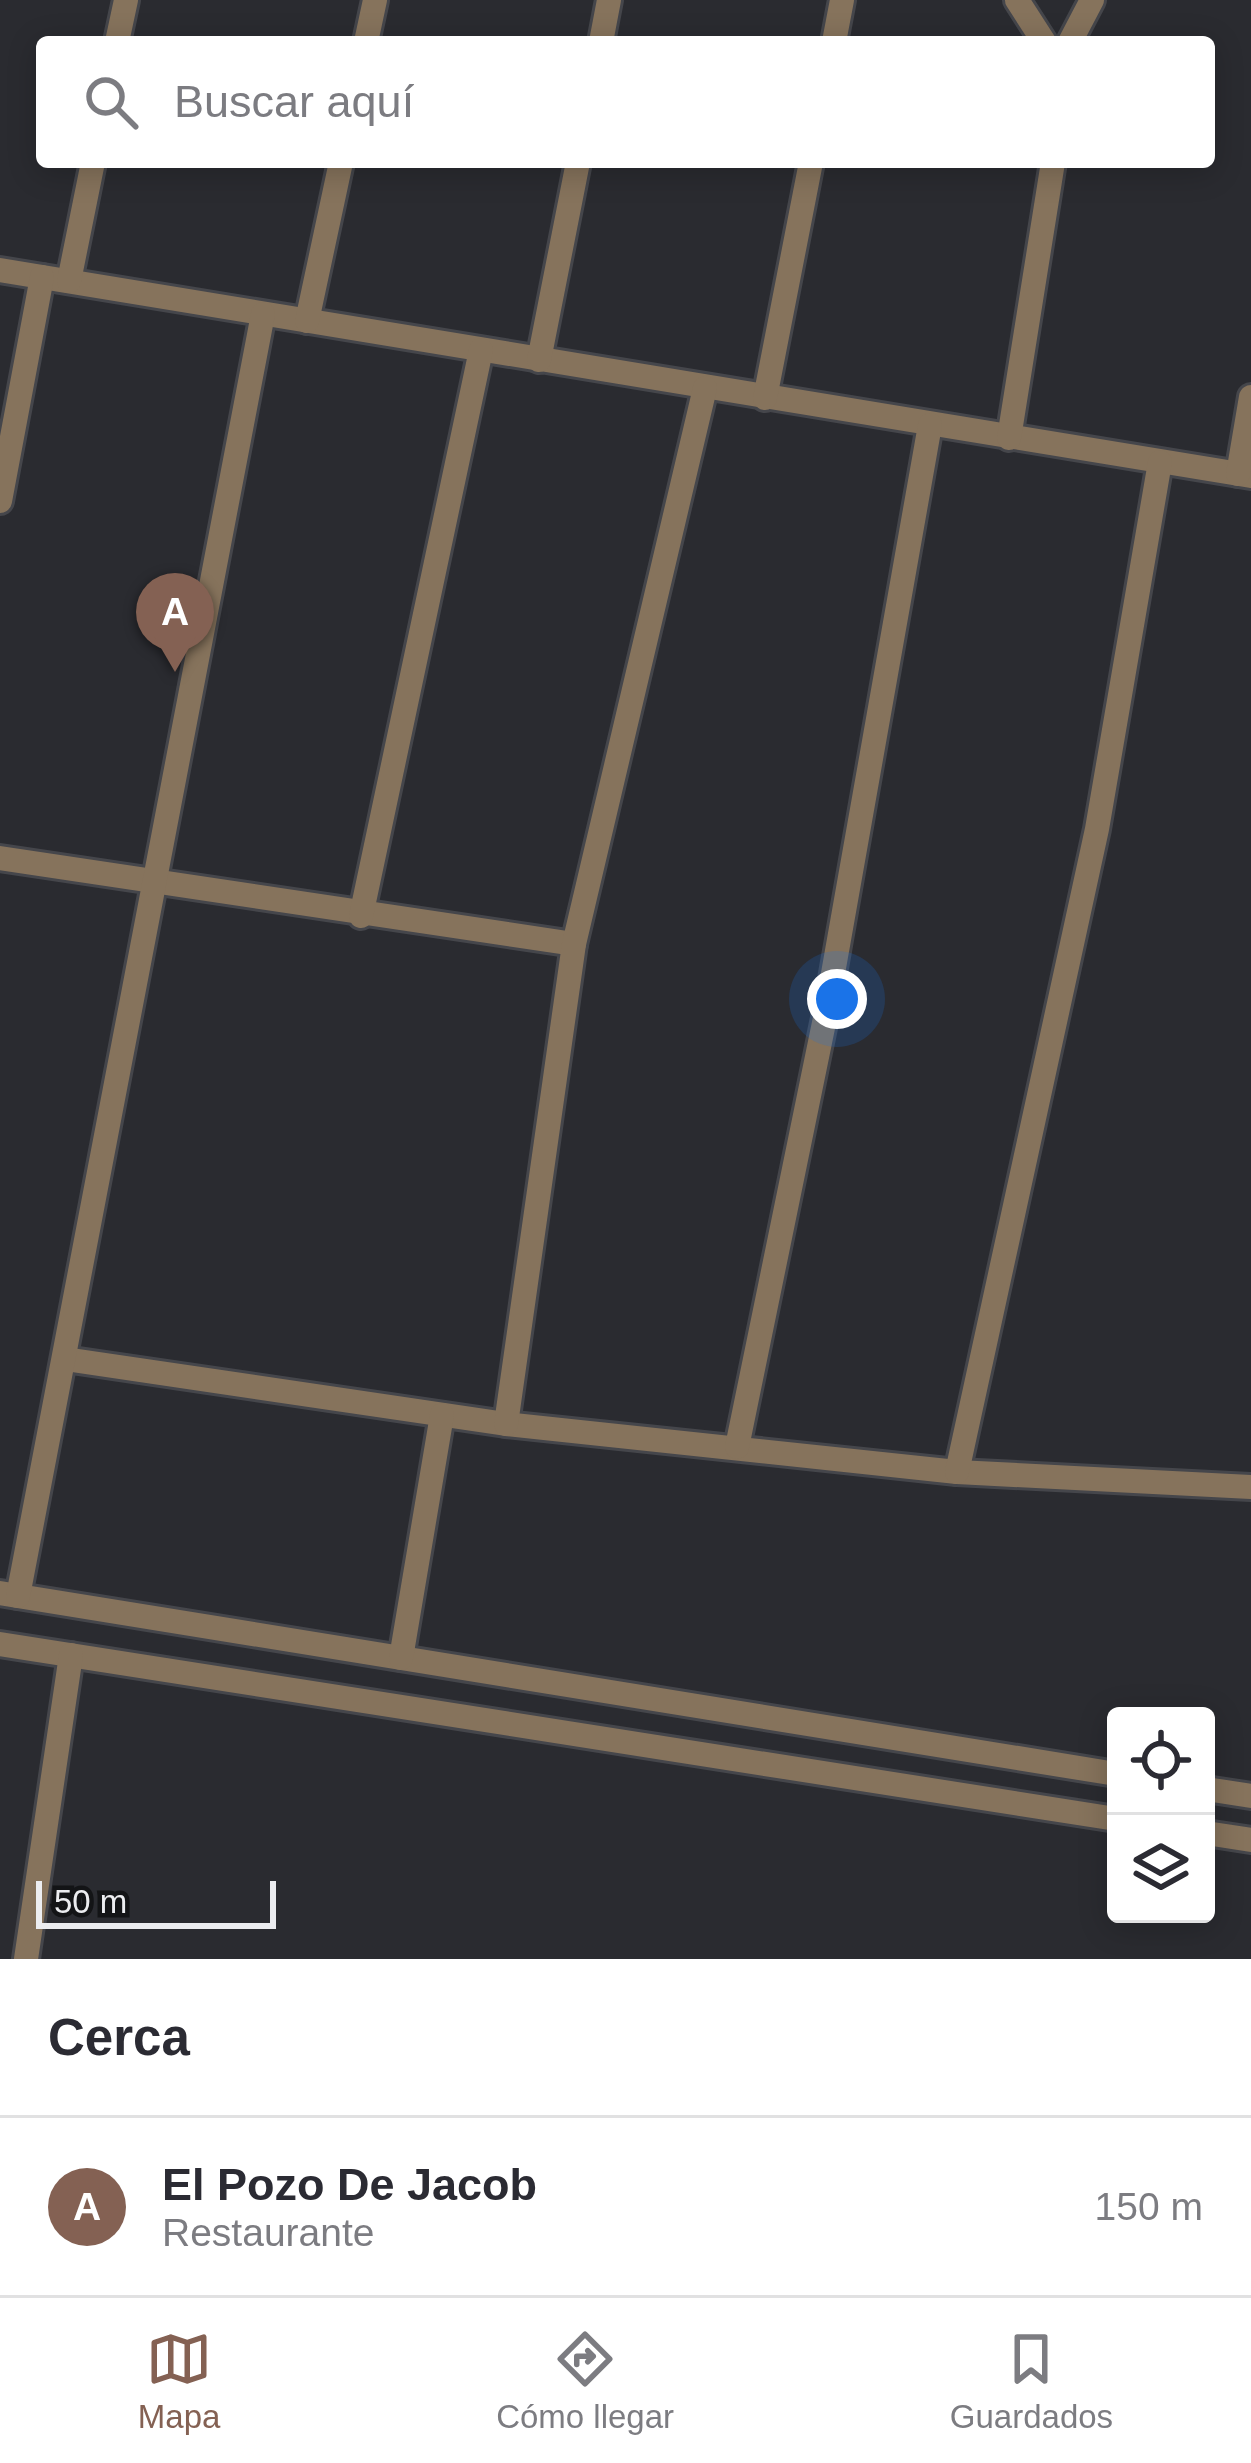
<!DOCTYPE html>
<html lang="es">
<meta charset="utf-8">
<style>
:root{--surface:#fff;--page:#f7f7f7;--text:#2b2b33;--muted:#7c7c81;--line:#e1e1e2;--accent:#846153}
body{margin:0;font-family:Helvetica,sans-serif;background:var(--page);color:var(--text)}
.controls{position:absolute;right:36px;bottom:36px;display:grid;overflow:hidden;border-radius:12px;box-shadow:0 6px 30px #0003}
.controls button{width:108px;height:108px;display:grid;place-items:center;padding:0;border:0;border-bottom:3px solid var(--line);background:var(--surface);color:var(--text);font:60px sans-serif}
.scale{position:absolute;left:36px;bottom:30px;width:240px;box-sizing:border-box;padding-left:12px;border:6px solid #ecedf0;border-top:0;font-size:33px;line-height:42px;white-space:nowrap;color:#ecedf0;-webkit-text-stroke:9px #131416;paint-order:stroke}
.you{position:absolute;left:837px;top:999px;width:42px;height:42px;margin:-30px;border:9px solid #fff;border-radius:50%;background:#1a73e8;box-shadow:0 0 0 18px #1a73e833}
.badge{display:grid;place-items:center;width:78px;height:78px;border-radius:50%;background:var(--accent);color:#fff;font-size:39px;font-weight:700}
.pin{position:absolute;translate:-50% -99px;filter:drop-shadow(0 3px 6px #0008)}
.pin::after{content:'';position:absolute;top:63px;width:42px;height:36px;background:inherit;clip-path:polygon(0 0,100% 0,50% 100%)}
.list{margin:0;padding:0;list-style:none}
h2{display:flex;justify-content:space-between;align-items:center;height:156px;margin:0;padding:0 48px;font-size:51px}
h2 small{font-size:39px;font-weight:400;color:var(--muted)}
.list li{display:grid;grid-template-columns:78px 1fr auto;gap:36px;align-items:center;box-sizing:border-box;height:180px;padding:0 48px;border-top:3px solid var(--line)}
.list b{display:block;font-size:45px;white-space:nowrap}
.list p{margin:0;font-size:39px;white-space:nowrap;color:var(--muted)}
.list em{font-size:39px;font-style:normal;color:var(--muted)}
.icon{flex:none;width:66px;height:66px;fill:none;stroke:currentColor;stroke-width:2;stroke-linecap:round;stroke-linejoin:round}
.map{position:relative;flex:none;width:1251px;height:1959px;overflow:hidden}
.search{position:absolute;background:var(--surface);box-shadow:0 6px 30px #0003;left:36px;right:36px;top:36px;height:132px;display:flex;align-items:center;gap:30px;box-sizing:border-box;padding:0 42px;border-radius:12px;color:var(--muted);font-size:45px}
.sheet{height:336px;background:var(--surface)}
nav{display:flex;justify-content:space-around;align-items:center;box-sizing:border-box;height:168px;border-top:3px solid var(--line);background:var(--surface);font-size:33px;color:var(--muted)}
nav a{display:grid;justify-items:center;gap:6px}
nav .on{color:var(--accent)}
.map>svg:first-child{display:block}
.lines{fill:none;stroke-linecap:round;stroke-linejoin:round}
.minor-casing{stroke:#45464b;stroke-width:30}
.minor{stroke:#86735c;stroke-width:24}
</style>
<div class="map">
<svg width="1251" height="1959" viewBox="0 0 1251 1959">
<rect width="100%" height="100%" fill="#2a2b30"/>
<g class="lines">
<g class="minor-casing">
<g id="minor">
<path d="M1017,0L1044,42"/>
<path d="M117,42L126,0"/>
<path d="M366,42L375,0"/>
<path d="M601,42L609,0"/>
<path d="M834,42L842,0"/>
<path d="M1070,42L1092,0"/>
<path d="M0,270L1251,476"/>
<path d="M69,281L93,162"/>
<path d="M307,321L341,162"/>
<path d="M539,360L578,162"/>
<path d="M765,398L811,162"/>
<path d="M1009,438L1053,162"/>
<path d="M1238,474L1251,397"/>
<path d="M0,501L42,277"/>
<path d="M0,858L574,944"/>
<path d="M361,916L481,350"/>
<path d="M65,1359L506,1424L957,1472L1251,1487"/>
<path d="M506,1424L574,944L705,388"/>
<path d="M737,1447L826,1013L930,425"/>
<path d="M957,1472L1097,829L1160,462"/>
<path d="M0,1593L1116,1774"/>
<path d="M18,1596L263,314"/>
<path d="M0,1644L1116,1819"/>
<path d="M401,1658L442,1415"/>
<path d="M1206,1789L1251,1796"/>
<path d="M1206,1833L1251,1840"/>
<path d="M26,1959L71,1655"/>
</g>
</g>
<use href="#minor" class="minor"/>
</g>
</svg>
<div class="controls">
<button><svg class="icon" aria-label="locate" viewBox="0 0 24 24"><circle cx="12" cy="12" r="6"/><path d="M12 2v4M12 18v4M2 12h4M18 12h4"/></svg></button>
<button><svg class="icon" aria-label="layers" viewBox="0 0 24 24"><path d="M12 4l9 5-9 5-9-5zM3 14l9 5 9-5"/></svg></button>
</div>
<div class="scale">50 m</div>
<div class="you"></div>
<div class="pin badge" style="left:175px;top:672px">A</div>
<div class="search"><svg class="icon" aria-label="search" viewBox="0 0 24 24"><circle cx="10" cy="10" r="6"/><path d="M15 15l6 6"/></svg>Buscar aquí</div>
</div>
<section class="sheet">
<h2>Cerca<small></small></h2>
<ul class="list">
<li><span class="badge">A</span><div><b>El Pozo De Jacob</b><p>Restaurante</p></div><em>150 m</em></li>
</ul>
</section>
<nav>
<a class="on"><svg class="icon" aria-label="map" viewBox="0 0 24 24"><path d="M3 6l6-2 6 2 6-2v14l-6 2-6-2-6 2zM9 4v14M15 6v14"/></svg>Mapa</a>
<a><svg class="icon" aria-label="directions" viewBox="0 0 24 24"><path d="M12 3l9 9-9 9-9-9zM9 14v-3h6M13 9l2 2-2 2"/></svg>Cómo llegar</a>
<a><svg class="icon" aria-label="saved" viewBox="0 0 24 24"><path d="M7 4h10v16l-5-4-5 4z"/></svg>Guardados</a>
</nav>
